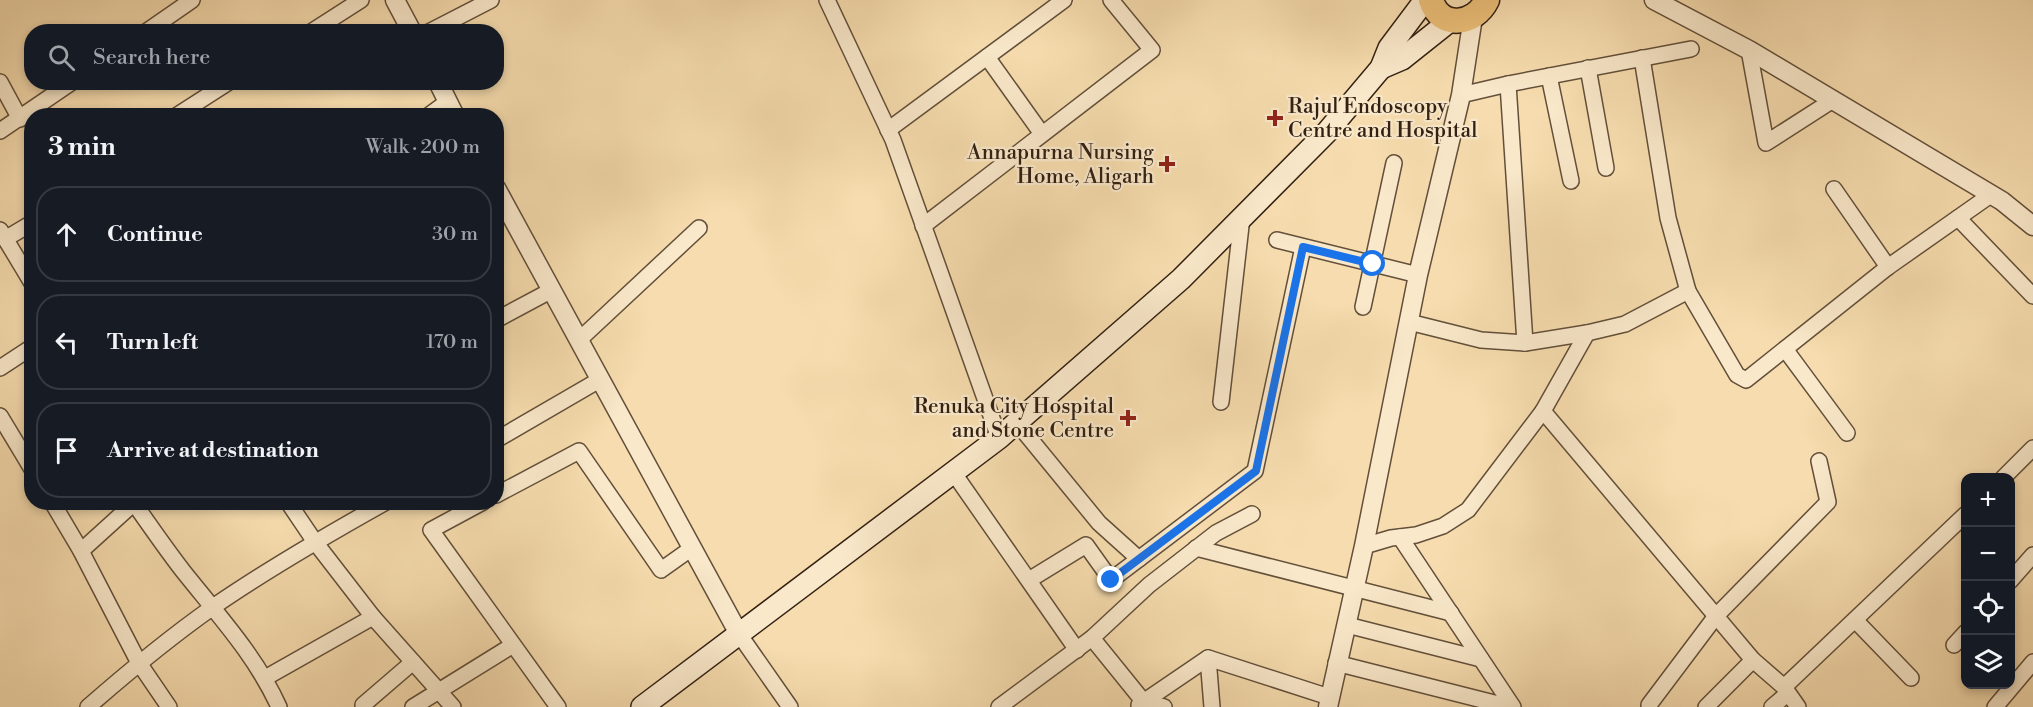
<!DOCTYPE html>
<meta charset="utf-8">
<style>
:root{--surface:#171b24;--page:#242831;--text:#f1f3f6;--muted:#9ea1a6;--line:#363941}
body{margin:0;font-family:"Libre Bodoni",serif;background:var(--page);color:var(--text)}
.controls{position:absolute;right:18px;bottom:18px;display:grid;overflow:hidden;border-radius:12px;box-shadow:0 3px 9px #0003}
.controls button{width:54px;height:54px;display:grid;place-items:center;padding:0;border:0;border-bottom:2px solid var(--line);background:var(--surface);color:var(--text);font:30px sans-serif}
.stop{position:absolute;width:18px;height:18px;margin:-14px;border:4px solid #1a73e8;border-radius:50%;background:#fff}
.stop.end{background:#1a73e8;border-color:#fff;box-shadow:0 2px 6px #0008}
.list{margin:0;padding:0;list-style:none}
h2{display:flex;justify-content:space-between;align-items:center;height:78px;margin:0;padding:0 24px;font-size:26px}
h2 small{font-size:20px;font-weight:400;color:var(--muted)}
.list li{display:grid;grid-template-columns:39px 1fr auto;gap:18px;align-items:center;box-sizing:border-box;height:96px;margin:0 12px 12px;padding:0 12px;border:2px solid var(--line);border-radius:24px}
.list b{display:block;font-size:22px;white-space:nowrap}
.list em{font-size:20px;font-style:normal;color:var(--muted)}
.icon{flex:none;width:33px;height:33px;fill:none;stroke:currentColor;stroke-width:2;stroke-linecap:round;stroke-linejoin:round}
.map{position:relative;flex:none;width:2033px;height:707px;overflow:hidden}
.search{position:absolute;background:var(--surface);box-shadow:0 3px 9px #0003;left:24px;top:24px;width:480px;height:66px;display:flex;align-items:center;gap:15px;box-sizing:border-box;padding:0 21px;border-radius:24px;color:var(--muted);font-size:22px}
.panel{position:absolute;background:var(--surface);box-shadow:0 3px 9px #0003;left:24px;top:108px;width:480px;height:402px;border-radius:24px}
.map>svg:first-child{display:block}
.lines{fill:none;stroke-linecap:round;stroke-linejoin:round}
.minor-casing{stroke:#634f3a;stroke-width:18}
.tertiary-casing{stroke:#634f3a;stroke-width:21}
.secondary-casing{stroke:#322013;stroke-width:24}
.primary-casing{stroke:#322013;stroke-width:27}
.minor{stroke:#f9e8ca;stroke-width:15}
.tertiary{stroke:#f9e8ca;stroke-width:18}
.secondary{stroke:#f9e8ca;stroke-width:21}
.primary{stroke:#ebbe77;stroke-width:24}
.route{stroke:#1a73e8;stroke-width:8}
.poi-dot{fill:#8f2418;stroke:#f9e8ca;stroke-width:2}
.labels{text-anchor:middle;stroke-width:4.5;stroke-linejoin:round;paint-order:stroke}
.poi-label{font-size:21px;fill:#322013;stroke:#f9e8ca;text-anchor:end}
</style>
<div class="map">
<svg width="2033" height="707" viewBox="0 0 2033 707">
<rect width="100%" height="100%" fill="#f6dcae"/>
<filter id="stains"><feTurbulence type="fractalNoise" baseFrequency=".00333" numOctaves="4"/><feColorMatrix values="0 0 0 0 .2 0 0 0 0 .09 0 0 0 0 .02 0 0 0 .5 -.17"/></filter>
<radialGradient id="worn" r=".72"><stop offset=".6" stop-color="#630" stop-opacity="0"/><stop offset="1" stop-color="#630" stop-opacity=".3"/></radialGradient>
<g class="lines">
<g class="minor-casing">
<g id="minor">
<path d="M827,0L893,140L999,438"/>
<path d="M146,32L192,0"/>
<path d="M311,32L361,0"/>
<path d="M429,32L491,0"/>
<path d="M1749,50L1766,143L1833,100"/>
<path d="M987,57L1042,134"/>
<path d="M1642,58L1668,218L1688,291L1737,375L1746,380L1888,267"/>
<path d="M1588,68L1606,168"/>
<path d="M1549,76L1571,181"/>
<path d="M0,82L20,119"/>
<path d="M1508,84L1525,343"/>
<path d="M1461,95L1508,84L1691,49"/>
<path d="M176,116L229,82"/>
<path d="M428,116L447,102"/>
<path d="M888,130L1064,0"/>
<path d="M0,131L72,82"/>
<path d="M1834,189L1888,267L1992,194"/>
<path d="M1958,218L2033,296"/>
<path d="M923,226L1152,50L1111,0"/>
<path d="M0,230L32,283"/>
<path d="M5,239L32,223"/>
<path d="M1277,240L1418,275"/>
<path d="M1363,307L1394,163"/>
<path d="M496,320L552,290"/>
<path d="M1409,322L1481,340L1525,343L1587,333L1625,324L1688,291"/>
<path d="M579,340L699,228"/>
<path d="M1785,349L1847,433"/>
<path d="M0,368L32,347"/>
<path d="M1221,402L1242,217"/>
<path d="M1543,411L1587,333"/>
<path d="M0,416L32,469"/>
<path d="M1017,423L1099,523L1139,559"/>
<path d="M496,440L601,379"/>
<path d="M953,472L1077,650"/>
<path d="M2003,478L2033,448"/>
<path d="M496,495L579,451L661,570L692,548"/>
<path d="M52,502L81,551L139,663L169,707"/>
<path d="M288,502L315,542L373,617L453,707"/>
<path d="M483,502L431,530L558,707"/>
<path d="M134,503C150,526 166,549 183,571C218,615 256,656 279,707"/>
<path d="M1400,537L1513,707"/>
<path d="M1364,546L1391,538L1416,535L1443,526L1468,510L1543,411L1753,660L1784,687L1798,707"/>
<path d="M1196,548L1451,613"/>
<path d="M81,551L135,502"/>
<path d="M1029,580L1086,545L1111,580L1255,471L1303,247"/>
<path d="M2010,581L2033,555"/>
<path d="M1855,620L1911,678"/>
<path d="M1347,625L1481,659"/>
<path d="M739,634L790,707"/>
<path d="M1092,638L1143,701L1164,707"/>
<path d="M1954,645L1966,632"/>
<path d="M1336,663L1510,707"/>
<path d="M265,678L373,617"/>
<path d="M1784,687L1966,514"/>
<path d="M363,705L413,662"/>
<path d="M1139,705L1208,658"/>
<path d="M1649,705L1716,616L1828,502L1819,461"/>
<path d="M88,707C128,672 169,638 213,607C268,569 327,535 386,502"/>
<path d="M413,707L513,645"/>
<path d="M999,707L1092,638L1149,585L1216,533L1252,514"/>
<path d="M1212,707L1208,658L1329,697"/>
<path d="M1706,707L1753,660"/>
<path d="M1772,707L1787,694"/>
<path d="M1995,707L2033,662"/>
</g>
</g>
<g class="tertiary-casing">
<g id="tertiary">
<path d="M395,0L412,32"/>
<path d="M1654,0L1749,50L2002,201L2033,226"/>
<path d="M438,82L455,116"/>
<path d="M496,188L739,634"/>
<path d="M1328,707L1364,546L1418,275L1461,95L1473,17"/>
</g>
</g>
<g class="secondary-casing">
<g id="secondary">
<path d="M1381,68L1402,59L1451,20"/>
<path d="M642,707L999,438L1181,279L1327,132L1381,68L1389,48L1425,0"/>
</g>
</g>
<g class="primary-casing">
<path id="primary" d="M1431,0C1440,30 1475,25 1487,0"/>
</g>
<use href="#minor" class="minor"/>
<use href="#tertiary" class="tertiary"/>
<use href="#secondary" class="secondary"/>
<use href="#primary" class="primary"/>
</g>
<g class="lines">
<path class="route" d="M1111,580L1256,471L1303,247L1373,264"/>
</g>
<g class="poi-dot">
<path d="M1272 109h6v6h6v6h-6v6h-6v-6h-6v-6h6z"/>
<path d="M1164 155h6v6h6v6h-6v6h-6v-6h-6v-6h6z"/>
<path d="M1125 409h6v6h6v6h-6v6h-6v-6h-6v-6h6z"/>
</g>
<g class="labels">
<g class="poi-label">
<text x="1288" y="113" text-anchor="start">Rajul Endoscopy<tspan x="1288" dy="24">Centre and Hospital</tspan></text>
<text x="1154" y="159">Annapurna Nursing<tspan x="1154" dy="24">Home, Aligarh</tspan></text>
<text x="1114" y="413">Renuka City Hospital<tspan x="1114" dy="24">and Stone Centre</tspan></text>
</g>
</g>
<rect width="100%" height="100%" filter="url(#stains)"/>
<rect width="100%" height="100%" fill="url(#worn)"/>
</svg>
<div class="controls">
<button>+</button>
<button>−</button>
<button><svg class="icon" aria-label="locate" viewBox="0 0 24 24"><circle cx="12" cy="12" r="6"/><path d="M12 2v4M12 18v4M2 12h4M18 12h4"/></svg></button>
<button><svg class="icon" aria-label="layers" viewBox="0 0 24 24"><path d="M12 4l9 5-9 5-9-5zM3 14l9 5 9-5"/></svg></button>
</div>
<div class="stop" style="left:1373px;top:264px"></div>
<div class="stop end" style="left:1111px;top:580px"></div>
<div class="search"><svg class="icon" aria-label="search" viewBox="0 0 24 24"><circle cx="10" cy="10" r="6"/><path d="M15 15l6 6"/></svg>Search here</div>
<section class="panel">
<h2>3 min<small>Walk · 200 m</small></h2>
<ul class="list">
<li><svg class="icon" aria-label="ahead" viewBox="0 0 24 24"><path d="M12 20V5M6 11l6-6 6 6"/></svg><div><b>Continue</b></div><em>30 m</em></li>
<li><svg class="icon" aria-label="left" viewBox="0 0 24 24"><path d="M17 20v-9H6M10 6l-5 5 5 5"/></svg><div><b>Turn left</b></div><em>170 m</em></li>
<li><svg class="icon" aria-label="arrive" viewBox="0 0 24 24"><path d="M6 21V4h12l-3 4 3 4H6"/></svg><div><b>Arrive at destination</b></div></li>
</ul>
</section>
</div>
